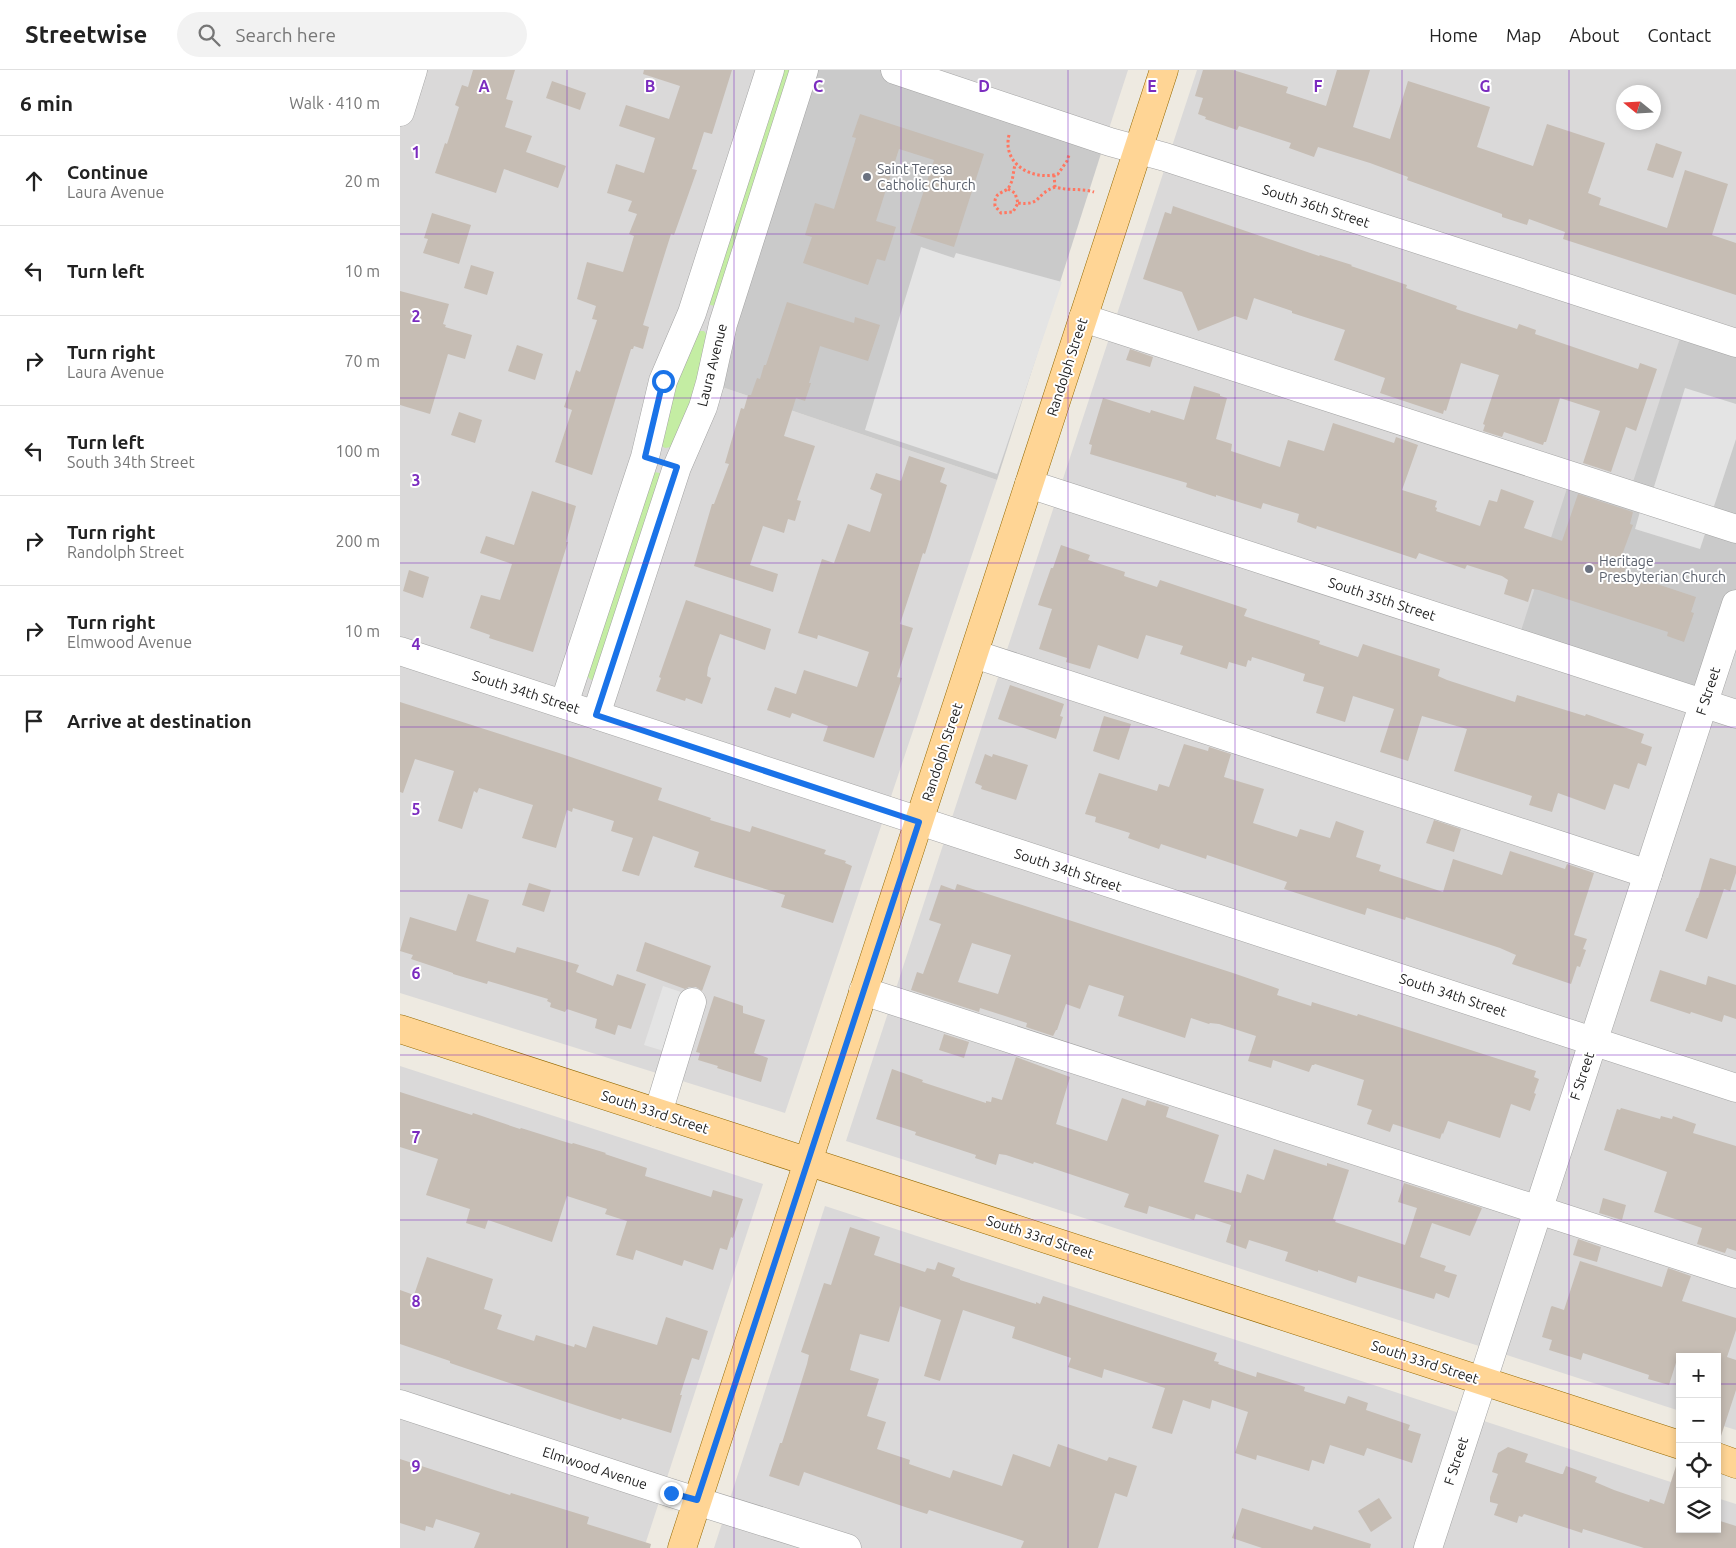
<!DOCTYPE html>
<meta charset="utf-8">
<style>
:root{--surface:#fff;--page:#f2f2f2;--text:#222;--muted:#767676;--line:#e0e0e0}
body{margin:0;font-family:Ubuntu,sans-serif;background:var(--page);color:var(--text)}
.controls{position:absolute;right:15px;bottom:15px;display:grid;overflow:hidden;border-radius:0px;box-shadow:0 2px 8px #0003}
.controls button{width:45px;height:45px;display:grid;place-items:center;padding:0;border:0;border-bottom:1px solid var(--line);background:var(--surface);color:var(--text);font:25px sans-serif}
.compass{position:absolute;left:1216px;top:15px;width:45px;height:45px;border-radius:50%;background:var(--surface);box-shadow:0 2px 8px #0003;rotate:288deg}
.stop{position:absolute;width:15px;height:15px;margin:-11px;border:4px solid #1a73e8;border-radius:50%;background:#fff}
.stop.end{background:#1a73e8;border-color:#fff;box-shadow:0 1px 5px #0008}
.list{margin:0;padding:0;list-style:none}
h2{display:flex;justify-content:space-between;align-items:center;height:65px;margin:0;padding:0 20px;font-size:21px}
h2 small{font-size:16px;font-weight:400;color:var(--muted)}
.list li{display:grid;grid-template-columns:32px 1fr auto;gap:15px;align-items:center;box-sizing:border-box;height:90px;padding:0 20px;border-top:1px solid var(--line)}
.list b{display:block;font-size:19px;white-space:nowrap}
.list p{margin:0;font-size:16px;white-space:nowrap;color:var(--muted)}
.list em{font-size:16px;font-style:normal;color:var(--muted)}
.icon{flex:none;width:28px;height:28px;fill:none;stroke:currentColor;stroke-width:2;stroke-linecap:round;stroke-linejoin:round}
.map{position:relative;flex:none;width:1336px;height:1478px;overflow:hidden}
header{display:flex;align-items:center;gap:30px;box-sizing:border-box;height:70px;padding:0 25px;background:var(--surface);border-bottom:1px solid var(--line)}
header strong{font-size:24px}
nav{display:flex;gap:28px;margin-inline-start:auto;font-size:18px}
.search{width:350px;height:45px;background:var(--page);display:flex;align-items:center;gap:12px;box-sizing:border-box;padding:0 18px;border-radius:28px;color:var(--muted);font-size:19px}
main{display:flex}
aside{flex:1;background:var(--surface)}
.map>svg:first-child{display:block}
.residential{fill:#dad9d9;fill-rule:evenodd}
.religious{fill:#cacaca}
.grass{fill:#c4eda3}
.parking{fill:#e4e4e4}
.building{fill:#c6bdb4;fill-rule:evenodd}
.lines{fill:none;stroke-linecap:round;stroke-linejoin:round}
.minor-casing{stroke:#a3a3a3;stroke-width:29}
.major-casing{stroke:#946900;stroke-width:29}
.path{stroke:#ff7761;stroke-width:3;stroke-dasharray:2.5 2.5;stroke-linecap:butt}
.minor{stroke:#fff;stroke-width:28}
.major{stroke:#ffd595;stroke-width:28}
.route{stroke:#1a73e8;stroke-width:6}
.grid{fill:none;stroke:#7b2cbf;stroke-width:1;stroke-opacity:0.55}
.worship-dot{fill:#6b7280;stroke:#fff;stroke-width:2}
.labels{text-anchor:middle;stroke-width:4;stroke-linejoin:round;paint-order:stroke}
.worship-label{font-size:14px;fill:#5b616d;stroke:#fff;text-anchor:start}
.street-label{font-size:14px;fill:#1c1c1c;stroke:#fff}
.grid-label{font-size:16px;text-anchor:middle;font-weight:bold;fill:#7b2cbf;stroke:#fff;stroke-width:4;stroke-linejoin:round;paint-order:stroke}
</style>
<header>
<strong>Streetwise</strong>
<div class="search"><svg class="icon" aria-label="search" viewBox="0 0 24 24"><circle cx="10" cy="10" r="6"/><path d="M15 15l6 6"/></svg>Search here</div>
<nav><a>Home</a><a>Map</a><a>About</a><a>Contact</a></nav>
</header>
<main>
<aside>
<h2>6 min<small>Walk · 410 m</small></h2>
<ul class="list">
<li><svg class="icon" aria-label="ahead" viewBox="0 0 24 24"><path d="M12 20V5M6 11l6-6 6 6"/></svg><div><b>Continue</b><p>Laura Avenue</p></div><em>20 m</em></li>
<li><svg class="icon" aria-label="left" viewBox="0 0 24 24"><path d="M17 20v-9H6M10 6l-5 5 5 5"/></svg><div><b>Turn left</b></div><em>10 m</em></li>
<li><svg class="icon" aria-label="right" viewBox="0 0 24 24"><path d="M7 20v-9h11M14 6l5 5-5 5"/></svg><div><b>Turn right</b><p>Laura Avenue</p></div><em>70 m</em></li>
<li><svg class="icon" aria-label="left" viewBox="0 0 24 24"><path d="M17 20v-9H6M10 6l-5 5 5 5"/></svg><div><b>Turn left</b><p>South 34th Street</p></div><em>100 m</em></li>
<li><svg class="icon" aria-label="right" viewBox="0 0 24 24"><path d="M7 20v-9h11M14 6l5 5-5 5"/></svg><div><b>Turn right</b><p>Randolph Street</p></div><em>200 m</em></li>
<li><svg class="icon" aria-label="right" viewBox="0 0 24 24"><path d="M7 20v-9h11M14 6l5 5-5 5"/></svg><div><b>Turn right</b><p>Elmwood Avenue</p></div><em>10 m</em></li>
<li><svg class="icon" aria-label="arrive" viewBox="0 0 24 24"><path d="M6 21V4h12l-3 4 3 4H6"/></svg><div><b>Arrive at destination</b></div></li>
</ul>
</aside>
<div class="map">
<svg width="1336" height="1478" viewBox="0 0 1336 1478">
<rect width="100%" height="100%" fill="#eeeae1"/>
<g class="residential">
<path d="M0,0H404L310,313L597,410L385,1043L0,923Z"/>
<path d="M496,0H728L705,71Z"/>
<path d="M797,0H1336V1360L1317,1354V1287H1280V1341L446,1071ZM1224,22H1254V52H1224Z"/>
<path d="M0,996L363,1114L244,1478H0Z"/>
<path d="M425,1136L1280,1415V1459H1317V1428L1336,1434V1478H314Z"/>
</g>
<g class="religious">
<path d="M404,0H496L705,71L597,410L310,313Z"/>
<path d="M1284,256L1336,273V534L1304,634L1117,573L1171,406L1229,424Z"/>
</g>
<g class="grass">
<path d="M383,0H392L316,236L310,235L308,231Z"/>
<path d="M300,261H304L307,265L301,313L271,377L265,378L262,376L264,339L295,263Z"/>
<path d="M254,402L260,403L262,406L195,609L191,610L185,604Z"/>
</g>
<g class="parking">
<path d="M521,177L554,188L556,183L662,212L597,404L465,360Z"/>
<path d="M1285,318L1336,334V369L1300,479L1235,459L1241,438L1252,423Z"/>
<path d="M263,916L281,922L266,968L267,982L244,975Z"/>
</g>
<g class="building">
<path d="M73,0H115L106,29L113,31L105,57L132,66L126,82L166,96L158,118L104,99L96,123L35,103L45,73L47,74L59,37L55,35L62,15L68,17Z"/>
<path d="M244,0H332L312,64L304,62L292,99L297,100L274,165L271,164L260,199L243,255L249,257L243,279L234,276L233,279H231L192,405L155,392L172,340L164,337L176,300L180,302L197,250L192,249L196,236L177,229L187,192L223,202L234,166L229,164L237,144L228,141L232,131L207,123L216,94L244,103L255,68L219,56L226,35L269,49L280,16L243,4Z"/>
<path d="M803,0H833L888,17L886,23L926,36L937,0H970L953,57L990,69L1008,11L1090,37L1077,77L1133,96L1147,54L1205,73L1188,123L1201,128L1199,135L1267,158L1285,100L1328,114L1312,165L1336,173V225L1163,169L1165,162L1129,149L1127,155L1102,147V144L1007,110L1008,107L970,93L918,77L914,87L889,78L891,73L839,56L837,60L805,49L806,47L798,44L803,28L795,26Z"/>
<path d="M152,11L186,23L180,40L146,28Z"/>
<path d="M460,44L584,84L554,177L510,163L534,90L499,79L476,151L496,157L485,191L477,189L468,215L403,193L412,167L405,165L415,133L434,139L456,68L452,67Z"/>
<path d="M1256,73L1282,82L1273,108L1247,100Z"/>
<path d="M773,136L919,186L920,185L952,195L951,196L1007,215L1006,218L1057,236L1056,239L1117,259L1119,254L1136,260L1135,264L1238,299L1240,293L1257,299L1236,361L1226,357L1211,402L1183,393L1200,341L1160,328L1146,372H1144L1143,375L1104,362L1102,367L1083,361L1085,355L1083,354L1099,305L1061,293L1046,341L1044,340L1043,344L980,323L985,308L934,290L945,260L892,243V241L854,228L847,250L835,246L798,261L782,222L743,209L765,142L771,144Z"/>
<path d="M32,143L71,155L59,194L23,183L28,169L24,168Z"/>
<path d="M71,195L94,202L87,225L64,218Z"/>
<path d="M0,221L49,234L43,254L46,255L45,257L72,265L65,289L48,284L30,344L0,335Z"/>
<path d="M387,232L454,253L455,247L480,255L468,291L420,276L409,313H411L405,331L396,328L384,366L415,376L397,430L401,431L395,451L388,449L384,463L363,456L350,495L378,504L373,522L294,496L312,434H314L329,394L325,393L341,338L344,339L348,325H351L357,308L360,309L364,295H366Z"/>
<path d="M117,275L143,284L135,310L108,301Z"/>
<path d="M730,279L753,287L750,297L726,290Z"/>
<path d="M794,316L820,324V326L827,328L816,369L832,374L831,381L880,397L888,370L924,381L933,353L994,373L996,367L1018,375L1002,420L1037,431L1035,437L1037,438L1036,441L1080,456L1089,430L1097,432L1101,419L1134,431L1124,458L1162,471L1178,424L1233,442L1230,454L1233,455L1219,493L1226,496L1224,503L1296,527L1291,542L1294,543L1284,572L1267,566L1268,562L1139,520L1132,519L1128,532L1104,524L1108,510L1102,506L1067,495L1065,499L1019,483L1016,489L917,456L916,459L897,452L899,444L863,433L861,439L816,425V427L786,417L787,413L690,384L692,375L689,374L703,328L750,343L751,340L784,350Z"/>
<path d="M59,342L82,350L75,373L51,365Z"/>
<path d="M509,386L545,398L540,412L547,415L525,484L523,483L500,554L513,558L497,607L502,608L474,688L423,671L428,656L392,643L390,648L367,640L375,617L396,624L404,600L457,617L469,582L418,565L417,569L398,563L422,489L434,493L448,454L470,462L482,424L470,419L476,403L501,411Z"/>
<path d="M132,421L176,436L166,472H168L133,582L89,568L90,565L70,558L81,525L100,530L112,494L80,483L86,466L114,475Z"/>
<path d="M661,475L690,485L688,490L725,502L724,506L757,517L760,510L847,539L844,546L920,571L919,574L958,587L963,574L1040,599L1038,606L1047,610L1115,632L1117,625L1185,646L1186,644L1244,664L1241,673L1252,677L1246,696L1238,693L1229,719L1214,714L1205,740L1158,723L1152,742L1129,735L1132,726L1054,701L1067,659L1022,646L1008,691L980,682L994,639L953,626L945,652L916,643L924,617L903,611L905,604L862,590L852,587L851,591L848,590L846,597L829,592L827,599L780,584L783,576L746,565L738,589L698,575L690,599L666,592L667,588L639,579L652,539L638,535L651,498H653Z"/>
<path d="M9,500L29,507L23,528L3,521Z"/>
<path d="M286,530L371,559L365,580L320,564L308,598L307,606L311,608L302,634L286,628L285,631L256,621L261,608L259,607Z"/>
<path d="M610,615L664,634L660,646L663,647L656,669L598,649Z"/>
<path d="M0,632L159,683L262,718L258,730L311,748L310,750L350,762L352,756L426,780L424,784L446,791L445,793L452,796L433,853L381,837L385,825L294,797L299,782L253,766L239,806L222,801L233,768L211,761L214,751L173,738L172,742L167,740L156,778L122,768L133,735L79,718L77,723L74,721L62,759L38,751L54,701L15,689L3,723L0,722Z"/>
<path d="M704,646L731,654L719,690L693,681Z"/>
<path d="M784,674L808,681L809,677L831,684L824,707L864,719L853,753L897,767L900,759L930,768L936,751L964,761L956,787L981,795L979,801L1043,822L1053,789L1102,805L1110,781L1165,799L1167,794L1194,803L1174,865L1187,869L1183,879L1186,880L1180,897L1177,896L1171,914L1112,894L1116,885L1100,878L1006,847L1005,850L967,838L965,845L884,819L887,812L807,785L806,789L761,774L759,779L728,768L730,763L695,752L696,747L685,744L699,703L757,721L759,714L769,717Z"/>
<path d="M585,684L592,687L593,684L628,695L616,730L581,719L582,716L575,713Z"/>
<path d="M1034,750L1061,759L1054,782L1026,773Z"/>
<path d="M1310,788L1336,796V803L1330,821L1324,819L1307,869L1285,861L1297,828H1298Z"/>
<path d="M129,813L151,820L144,842L122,835Z"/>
<path d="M557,814L833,903L879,919L877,925L911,936L912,932L957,946L958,944L1136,1001L1134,1007L1139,1009L1134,1023L1136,1024L1130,1041L1111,1034L1100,1068L1048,1051L1043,1064L1042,1063L1040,1069L993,1054L990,1062L967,1054L972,1040L957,1035L964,1010L915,994L914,995H912L909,1002L873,990L871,998L848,991L856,966L819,954L810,953L809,954L791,948L785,968L718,946L724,926L689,915L680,939L666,934L657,960H656L653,966L626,957L627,953L580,938L579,942L511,920L517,902L523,904L541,854L529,850L541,815L555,820ZM572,873L611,885L598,924L558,912Z"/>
<path d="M68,824L89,830L76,871L115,883L117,877L179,895L176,902L213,916L217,904L246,914L231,959L218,955L215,965L195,958L197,949L167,939L165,942L150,937L151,933L147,931L148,929L88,911L87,914L53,904V903L11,889L13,885L0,881L10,847L56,861Z"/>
<path d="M245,872L311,896L302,921L296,917H289L285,919L236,901Z"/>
<path d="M1260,900L1306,915L1308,906L1336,915V949L1324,945L1322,952L1291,942L1290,944L1250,931Z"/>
<path d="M314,926L343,936V943L365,950L354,983L368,988L361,1012L317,998L318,996L298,990L300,983L296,982Z"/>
<path d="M544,964L569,972L564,988L539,980Z"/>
<path d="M616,987L670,1007L656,1054L707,1071L722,1028L745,1036L747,1030L769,1037L766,1047L819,1065L804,1112L841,1123L847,1104L864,1110L874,1079L927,1096V1093L949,1100L933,1149L936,1150L935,1152L1005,1175L1017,1138L998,1132L1004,1113L1082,1138L1070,1166L1032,1153L1020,1187L1046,1196L1044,1201L1057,1205L1049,1228L1036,1223L1034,1229L958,1206L956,1213L918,1200V1202L885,1191L888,1182L849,1170L846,1179L826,1172L831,1155L796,1144L794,1150L749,1136L747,1144L724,1137L729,1124L634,1092L633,1094L606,1085L599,1084L596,1095L575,1088L576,1085L515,1065L516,1062L476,1049L492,999L523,1010L522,1012L586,1033V1031L591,1032L592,1027L602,1030Z"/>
<path d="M0,1022L72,1045L73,1043L120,1059L121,1058L172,1074L173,1073L206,1083L205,1084L247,1098L245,1106L311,1127L313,1120L343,1129L336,1150H339L333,1168L331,1167L327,1180L320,1178L313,1200L284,1190L282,1196L236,1180L233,1190L216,1185L227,1151L205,1144L207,1139L167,1126L152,1172L88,1150L85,1159L66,1153L70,1139L26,1125L38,1089L0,1077Z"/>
<path d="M1221,1038L1260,1049L1261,1046L1272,1049L1273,1046L1296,1054L1293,1063L1336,1076V1181L1327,1178L1325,1183L1297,1174L1302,1158L1254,1142L1267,1102L1204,1080L1217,1039L1220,1040Z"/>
<path d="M1203,1128L1226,1135L1222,1150L1199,1143Z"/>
<path d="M450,1157L480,1167L474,1185L525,1202L527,1198L535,1200L538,1192L555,1198L552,1206L560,1209V1210L636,1234V1232L640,1234L643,1226L817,1283L814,1291L819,1292L818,1294L856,1307L857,1302L905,1317L904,1321L945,1334L948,1326L968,1333L966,1340L1010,1355L1008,1360L1021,1364L1012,1393L967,1378L964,1386L930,1375L924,1394L912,1390L909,1401L857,1385L856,1390L835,1383L848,1342L812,1330L810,1339L783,1330L772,1364L752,1358L765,1318L704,1299L702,1308L668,1297L671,1288L612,1268L615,1257L563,1240L540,1311L524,1306L541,1250L500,1236L489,1272L460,1264L450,1300L479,1309L467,1346L486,1352L477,1379L510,1390L509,1394L550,1408L553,1400L602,1416L613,1384L650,1397L658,1374L707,1391L709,1387L737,1396L727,1427L715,1423L698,1478H621L624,1471L529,1440L527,1444L505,1437L404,1402L399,1416L369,1406L380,1373H382L407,1294L409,1285L401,1282L424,1213L431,1215Z"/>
<path d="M1178,1169L1201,1177L1197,1192L1173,1185Z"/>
<path d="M27,1187L93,1209L84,1239L102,1245L97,1259L134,1271L136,1265L174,1277L175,1274L186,1278L193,1256L257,1275L266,1247L308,1261L299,1290L292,1288L280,1325H282L271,1363L222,1348L221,1350L166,1332L50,1293V1291L0,1274V1220L14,1225Z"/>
<path d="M1180,1191L1262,1217L1268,1198L1291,1206L1282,1231L1336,1248V1260L1327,1287L1336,1290V1320L1321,1366H1317V1287H1290L1279,1283L1269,1315L1248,1309L1249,1305L1183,1283L1181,1290L1149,1280L1152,1270L1142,1267L1151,1237L1152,1236L1164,1240Z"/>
<path d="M1108,1377L1128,1384L1125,1392L1161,1404H1163L1166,1396L1197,1407L1195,1412L1214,1420L1249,1432L1250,1429L1264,1434L1276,1396L1280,1397V1459H1317V1450L1336,1456V1478H1244L1183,1459L1182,1463L1124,1444L1122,1447L1119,1446L1117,1453L1094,1445L1098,1434L1090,1432V1427L1098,1404L1092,1402L1098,1383Z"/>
<path d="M0,1389L110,1425L111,1423L189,1447L187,1454L251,1474L250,1478H74L80,1463L36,1449L33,1458L26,1456L25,1461L0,1453Z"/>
<path d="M979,1428L992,1448L971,1462L958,1441Z"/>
<path d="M842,1438L912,1460L914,1456L971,1474L970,1478H862L832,1468Z"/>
</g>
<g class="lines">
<g class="minor-casing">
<g id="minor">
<path d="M495,0L710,72L765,87L1336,273"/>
<path d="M0,42L13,0"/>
<path d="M683,248L1336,459"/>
<path d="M629,414L1336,644"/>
<path d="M0,581L1336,1018"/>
<path d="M574,584L1248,804"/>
<path d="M164,634L245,387L263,311L292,243L370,0"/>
<path d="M196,645L277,397L303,337L310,313L323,254L404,0"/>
<path d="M463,921L1336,1204"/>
<path d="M258,1043L292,932"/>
<path d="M0,1334L271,1423L447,1478"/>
<path d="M1028,1478L1336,534"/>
</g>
</g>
<g class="major-casing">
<g id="major">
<path d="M0,959L1280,1375"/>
<path d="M1317,1387L1336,1394"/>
<path d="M282,1478L764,0"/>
</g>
</g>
<g class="path">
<path d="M609,65C602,94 632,111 658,104L667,91L669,85"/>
<path d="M654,105L655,117C669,121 681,118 694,122"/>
<path d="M608,119L615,123L618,133L613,142L601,143L595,136C594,124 599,124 608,119L612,111L615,94"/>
<path d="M618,133C642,136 635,124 655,117"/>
</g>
<use href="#minor" class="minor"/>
<use href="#major" class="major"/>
</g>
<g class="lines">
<path class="route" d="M263,311L245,387L277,397L196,645L519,752L297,1430L271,1423"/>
</g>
<path class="grid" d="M167,0V1478M334,0V1478M501,0V1478M668,0V1478M835,0V1478M1002,0V1478M1169,0V1478M0,164H1336M0,328H1336M0,493H1336M0,657H1336M0,821H1336M0,985H1336M0,1150H1336M0,1314H1280M1317,1314H1336"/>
<g class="worship-dot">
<circle cx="467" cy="107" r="5"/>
<circle cx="1189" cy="499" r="5"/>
</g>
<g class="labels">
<g class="worship-label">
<text x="477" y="104">Saint Teresa<tspan x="477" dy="16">Catholic Church</tspan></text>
<text x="1199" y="496">Heritage<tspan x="1199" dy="16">Presbyterian Church</tspan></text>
</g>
<g class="street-label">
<text transform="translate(916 136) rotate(18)" y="5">South 36th Street</text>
<text transform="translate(312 295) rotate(-76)" y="5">Laura Avenue</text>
<text transform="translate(667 297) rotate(-72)" y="5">Randolph Street</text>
<text transform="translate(982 529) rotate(18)" y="5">South 35th Street</text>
<text transform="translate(1308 621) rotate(-72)" y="5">F Street</text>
<text transform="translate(126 622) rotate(18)" y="5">South 34th Street</text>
<text transform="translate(542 682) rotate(-72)" y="5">Randolph Street</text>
<text transform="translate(668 800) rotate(18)" y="5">South 34th Street</text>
<text transform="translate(1053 925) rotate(18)" y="5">South 34th Street</text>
<text transform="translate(1182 1006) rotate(-72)" y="5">F Street</text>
<text transform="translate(255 1042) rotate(18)" y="5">South 33rd Street</text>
<text transform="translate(640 1167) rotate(18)" y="5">South 33rd Street</text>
<text transform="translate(1025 1292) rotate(18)" y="5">South 33rd Street</text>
<text transform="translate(1056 1391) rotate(-72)" y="5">F Street</text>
<text transform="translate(195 1398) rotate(18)" y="5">Elmwood Avenue</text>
</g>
</g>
<g class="grid-label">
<text x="84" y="22">A</text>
<text x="250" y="22">B</text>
<text x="418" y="22">C</text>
<text x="584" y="22">D</text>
<text x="752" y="22">E</text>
<text x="918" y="22">F</text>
<text x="1085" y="22">G</text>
<text x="16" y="88">1</text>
<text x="16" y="252">2</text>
<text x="16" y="416">3</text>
<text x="16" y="580">4</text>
<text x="16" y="745">5</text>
<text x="16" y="909">6</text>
<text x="16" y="1073">7</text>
<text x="16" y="1237">8</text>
<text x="16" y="1402">9</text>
</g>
</svg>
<div class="controls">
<button>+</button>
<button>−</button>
<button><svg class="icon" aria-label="locate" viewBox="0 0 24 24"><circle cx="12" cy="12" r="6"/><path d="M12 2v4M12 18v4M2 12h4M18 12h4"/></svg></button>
<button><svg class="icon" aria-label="layers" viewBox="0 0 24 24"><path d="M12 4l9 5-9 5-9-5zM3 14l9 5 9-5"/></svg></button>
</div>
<svg class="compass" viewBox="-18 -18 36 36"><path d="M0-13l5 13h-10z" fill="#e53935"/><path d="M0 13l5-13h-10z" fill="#767676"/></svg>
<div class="stop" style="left:263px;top:311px"></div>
<div class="stop end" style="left:271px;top:1423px"></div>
</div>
</main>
